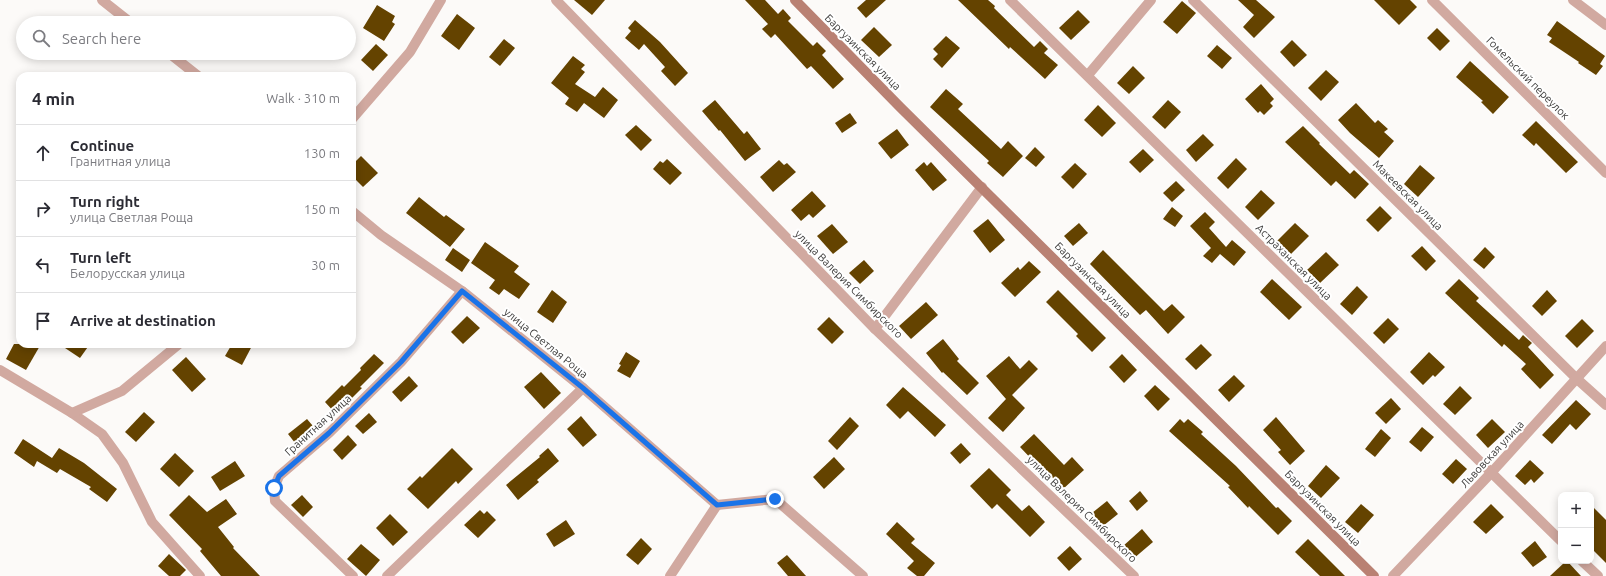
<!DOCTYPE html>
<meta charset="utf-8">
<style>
:root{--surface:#fff;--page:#f7f7f7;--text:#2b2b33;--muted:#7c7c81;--line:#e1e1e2}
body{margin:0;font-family:Ubuntu,sans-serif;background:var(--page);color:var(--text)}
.controls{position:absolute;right:12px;bottom:12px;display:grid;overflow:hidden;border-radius:8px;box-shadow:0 2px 10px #0003}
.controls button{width:36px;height:36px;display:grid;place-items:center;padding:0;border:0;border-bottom:1px solid var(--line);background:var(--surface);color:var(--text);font:20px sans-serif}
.stop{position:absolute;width:12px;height:12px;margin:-9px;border:3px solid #1a73e8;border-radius:50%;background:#fff}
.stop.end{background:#1a73e8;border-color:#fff;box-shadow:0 1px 4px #0008}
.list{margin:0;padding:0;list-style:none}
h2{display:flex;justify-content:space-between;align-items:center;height:52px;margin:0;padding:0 16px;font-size:17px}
h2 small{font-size:13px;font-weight:400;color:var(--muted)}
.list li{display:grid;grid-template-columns:26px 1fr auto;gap:12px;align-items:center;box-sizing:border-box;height:56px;padding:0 16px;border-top:1px solid var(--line)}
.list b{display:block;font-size:15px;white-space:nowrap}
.list p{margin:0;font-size:13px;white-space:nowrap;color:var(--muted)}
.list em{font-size:13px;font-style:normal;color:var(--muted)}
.icon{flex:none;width:22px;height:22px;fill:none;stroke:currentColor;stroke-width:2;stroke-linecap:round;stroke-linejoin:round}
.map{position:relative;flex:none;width:1606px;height:576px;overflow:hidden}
.search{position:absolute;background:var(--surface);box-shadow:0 2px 10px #0003;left:16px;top:16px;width:340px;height:44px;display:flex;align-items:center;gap:10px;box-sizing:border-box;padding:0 14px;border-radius:22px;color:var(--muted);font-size:15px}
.panel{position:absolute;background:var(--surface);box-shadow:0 2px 10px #0003;left:16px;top:72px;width:340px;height:276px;border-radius:12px}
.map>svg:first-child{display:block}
.building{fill:#644300}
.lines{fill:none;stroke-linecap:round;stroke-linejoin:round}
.street{stroke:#d1a9a0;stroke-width:10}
.secondary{stroke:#b98173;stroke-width:10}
.route{stroke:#1a73e8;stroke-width:5}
.labels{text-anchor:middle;stroke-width:4;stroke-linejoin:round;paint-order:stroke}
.street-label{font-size:11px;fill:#3d3c3b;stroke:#fff}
</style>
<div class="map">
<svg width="1606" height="576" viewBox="0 0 1606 576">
<rect width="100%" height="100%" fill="#fcfaf8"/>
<g class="building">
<path d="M574,0H605L592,15Z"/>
<path d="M745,0H765L778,14L783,9L791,18L788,21L813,46L817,42L826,51L822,55L844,79L833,89L811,66L807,69L775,34L771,38L762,29L768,24Z"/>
<path d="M866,0H886L866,18L857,8Z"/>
<path d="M958,0H988L995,6L994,8L1034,47L1040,41L1048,49L1044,53L1058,65L1045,79L1010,47L1009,49Z"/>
<path d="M1238,0H1256L1275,17L1254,38L1243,27L1254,15Z"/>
<path d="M1374,0H1410L1417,7L1399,25Z"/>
<path d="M1182,1L1196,13L1177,34L1163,22Z"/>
<path d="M377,5L395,16L392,22L395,24L384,41L363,28Z"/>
<path d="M1078,10L1090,22L1071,40L1059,28Z"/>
<path d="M457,14L475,28L459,50L441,36Z"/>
<path d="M635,20L660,42L688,73L675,86L661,71L665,67L644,44L639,50L625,38L631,31L628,28Z"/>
<path d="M1557,21L1605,56L1600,64L1603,66L1596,75L1578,63L1579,62L1549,42L1552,38L1547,35Z"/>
<path d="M874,27L892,45L879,57L861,40Z"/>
<path d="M1437,28L1450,41L1440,51L1427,38Z"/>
<path d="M946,36L960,48L942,68L933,59L938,54L933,49Z"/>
<path d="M504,39L515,48L500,66L489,57Z"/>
<path d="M1292,40L1307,55L1294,67L1280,52Z"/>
<path d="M376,44L388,55L373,71L361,60Z"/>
<path d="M1217,45L1232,58L1222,69L1207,56Z"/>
<path d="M573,56L585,65L581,69L585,72L575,84L595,97L603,87L618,100L604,118L584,103L577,112L565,104L569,98L551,83Z"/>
<path d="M1470,61L1509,97L1493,114L1481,102L1483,101L1456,77Z"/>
<path d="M1133,66L1145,78L1129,94L1117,83Z"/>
<path d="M1326,70L1339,82L1321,101L1308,88Z"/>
<path d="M1261,84L1274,99L1270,103L1273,106L1264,115L1260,111L1258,113L1245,99Z"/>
<path d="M946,89L963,104L958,109L1001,149L1008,141L1023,156L1003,177L987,163L989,161L930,107Z"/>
<path d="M715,100L744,134L747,131L761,149L745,161L720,130L719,131L702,111Z"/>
<path d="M1168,100L1181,112L1165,129L1152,117Z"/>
<path d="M1356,103L1375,123L1378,120L1388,129L1384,132L1394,141L1379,158L1350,133L1338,120Z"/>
<path d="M1098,105L1116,123L1102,137L1084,120Z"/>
<path d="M850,113L857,123L842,133L835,123Z"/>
<path d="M1536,121L1578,162L1566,173L1536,143L1534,146L1522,135Z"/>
<path d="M636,125L652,140L641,151L625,135Z"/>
<path d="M1303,126L1320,143L1319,144L1350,174L1354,170L1369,184L1355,199L1336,181L1331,186L1285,142Z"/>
<path d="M897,129L909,145L891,159L878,143Z"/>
<path d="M1203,134L1214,145L1196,162L1186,150Z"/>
<path d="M1035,147L1045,157L1036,167L1025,158Z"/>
<path d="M1143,149L1154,160L1140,173L1129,162Z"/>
<path d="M361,156L378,173L363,187L352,176V165Z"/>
<path d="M1236,158L1247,169L1228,189L1217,178Z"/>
<path d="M667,159L682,173L670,185L653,169L660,161L663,163Z"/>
<path d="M779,160L784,165L787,163L796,172L773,192L760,177Z"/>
<path d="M924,162L927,166L931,162L947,180L933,191L915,170Z"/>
<path d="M1075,163L1087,174L1073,189L1061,177Z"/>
<path d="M1420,165L1435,178L1418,197L1404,184Z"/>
<path d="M1176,181L1185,190L1172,202L1163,193Z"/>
<path d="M1261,190L1275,203L1258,220L1245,207Z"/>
<path d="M812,191L826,206L813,218L809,214L801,221L791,210Z"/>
<path d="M419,197L444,217L446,215L465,229L450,247L406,213Z"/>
<path d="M1380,206L1392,218L1378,232L1366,220Z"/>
<path d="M1172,207L1183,216L1175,227L1163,219Z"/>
<path d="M1205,212L1215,222L1209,228L1226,247L1232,240L1246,252L1234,266L1220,254L1212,263L1203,256L1211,248L1190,226Z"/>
<path d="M988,219L1005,240L990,253L973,231Z"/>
<path d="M1079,223L1088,233L1073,246L1064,236Z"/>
<path d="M1295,223L1309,236L1291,254L1277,241Z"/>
<path d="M832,224L848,242L833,254L817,236Z"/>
<path d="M485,242L519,266L514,272L530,284L519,299L504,289L499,295L489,288L495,280L471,263Z"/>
<path d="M1422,246L1436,261L1426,271L1411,256Z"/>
<path d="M1485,247L1495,257L1484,269L1473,260Z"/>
<path d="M453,248L470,260L462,272L445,260Z"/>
<path d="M1103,250L1164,311L1172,304L1185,317L1168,334L1146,310L1140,315L1090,264Z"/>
<path d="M1326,252L1339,265L1320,283L1307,270Z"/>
<path d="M864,260L874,271L860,284L849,273Z"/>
<path d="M1029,261L1041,272L1015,297L1001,283L1018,267L1020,270Z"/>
<path d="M1272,279L1302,307L1289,320L1260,292Z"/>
<path d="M1459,279L1479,298L1476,301L1519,340L1523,335L1532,343L1528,347L1554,375L1540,389L1521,369L1526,364L1504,344L1502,347L1445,293Z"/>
<path d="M1357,286L1368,297L1352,315L1340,304Z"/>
<path d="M552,290L567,302L553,323L537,312Z"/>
<path d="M1058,290L1106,338L1092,352L1076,336L1078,334L1046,302Z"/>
<path d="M1547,290L1557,301L1542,316L1532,306Z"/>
<path d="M926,302L938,315L911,339L899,326Z"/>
<path d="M467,316L480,328L463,344L451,332Z"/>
<path d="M829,317L844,332L832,344L817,329Z"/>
<path d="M1388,318L1399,329L1384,344L1373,333Z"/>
<path d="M1582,319L1594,331L1577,348L1565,336Z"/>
<path d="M943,339L959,359L957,361L979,383L967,395L943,372L942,373L926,353Z"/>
<path d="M14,344H41L26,370L6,359Z"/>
<path d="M59,344H90L80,358Z"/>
<path d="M232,344H253L242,365L225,356Z"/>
<path d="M1201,344L1212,355L1196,370L1185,359Z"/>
<path d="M626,352L640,361L630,378L617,371L621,365L619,364Z"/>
<path d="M1429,352L1445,367L1435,377L1433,375L1423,385L1410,372Z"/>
<path d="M374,354L384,363L360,387L362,388L336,414L325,402L342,385L344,387L361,370L360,368Z"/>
<path d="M1122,354L1137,370L1124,383L1109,367Z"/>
<path d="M1009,356L1020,369L1029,360L1038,369L1012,395L1025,408L1003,432L988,418L1006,399L986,376Z"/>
<path d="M186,357L206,379L192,392L172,370Z"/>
<path d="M541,372L561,393L544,409L524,387Z"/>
<path d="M1234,375L1245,386L1229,402L1218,390Z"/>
<path d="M409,376L418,386L401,402L392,392Z"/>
<path d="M1155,385L1170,399L1158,411L1144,396Z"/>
<path d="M1460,386L1472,398L1455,415L1443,404Z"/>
<path d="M903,387L946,425L935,437L908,411L900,419L886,405Z"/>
<path d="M1391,398L1401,409L1386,424L1375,413Z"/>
<path d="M1576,400L1591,414L1576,430L1570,424L1552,444L1542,435Z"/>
<path d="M144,412L155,422L136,442L125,432Z"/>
<path d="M369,413L377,422L363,434L355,426Z"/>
<path d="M581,416L597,435L583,447L567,429Z"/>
<path d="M850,417L859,426L837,450L828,441Z"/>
<path d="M1276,417L1305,451L1290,465L1278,452L1281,450L1263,430Z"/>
<path d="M307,419L318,432L299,448L288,434Z"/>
<path d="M1180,419L1184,423L1188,419L1203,432L1201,434L1236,466L1276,508L1278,507L1292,521L1278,535L1249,506L1248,508L1228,487L1230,486L1169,431Z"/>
<path d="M1492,419L1505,432L1488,448L1476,435Z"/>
<path d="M1422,427L1434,437L1421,452L1409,442Z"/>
<path d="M1381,429L1391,438L1375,457L1365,449Z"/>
<path d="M1034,434L1064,465L1072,457L1084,470L1063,489L1040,464L1038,466L1020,447Z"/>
<path d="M348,435L357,445L342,460L333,450Z"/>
<path d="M23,439L52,458L59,448L84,463L117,489L107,502L89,489L91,487L60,469L57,473L37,461L34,467L14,453Z"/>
<path d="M961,443L971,454L960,464L950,453Z"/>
<path d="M452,448L473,469L458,484L456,481L428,509L407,489L420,476L422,478Z"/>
<path d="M548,448L559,461L537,480L539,482L518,500L506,485L540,457L539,456Z"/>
<path d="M175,453L194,471L179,487L160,469Z"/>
<path d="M834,457L845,469L824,489L813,477Z"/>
<path d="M1456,459L1467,469L1453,484L1442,474Z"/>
<path d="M1530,460L1544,473L1534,483L1531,479L1525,485L1515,476Z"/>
<path d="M235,461L245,476L220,491L211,477Z"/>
<path d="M1326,465L1340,478L1321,498L1308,486Z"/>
<path d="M989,468L1011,490L1006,495L1022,511L1029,505L1045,522L1030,537L997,504L992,509L970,486Z"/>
<path d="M1140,491L1148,501L1137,511L1129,501Z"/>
<path d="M189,495L207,512L226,499L237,514L218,527L234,547L233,548L260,576H221L200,551L202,549L169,515Z"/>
<path d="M302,495L313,507L303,517L291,505Z"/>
<path d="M1107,501L1118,514L1103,526L1092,513Z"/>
<path d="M1361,504L1374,515L1358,533L1345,522Z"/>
<path d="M1491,504L1504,517L1486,534L1473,522Z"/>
<path d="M1591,505L1606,520V563L1591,548Z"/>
<path d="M480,510L484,514L487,511L496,520L478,538L464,525Z"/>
<path d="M390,514L408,532L393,546L376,528Z"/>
<path d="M566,520L575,534L554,547L546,534Z"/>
<path d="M897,522L915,539L911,543L935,563L924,576H917L907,568L914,561L886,534Z"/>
<path d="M1142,529L1153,542L1133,559L1122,547Z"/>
<path d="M641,538L652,549L638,565L626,555Z"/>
<path d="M1308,539L1345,576H1320L1295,552Z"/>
<path d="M1535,541L1547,557L1533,567L1521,553Z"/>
<path d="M361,544L380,560L366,576L347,559Z"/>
<path d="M1070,546L1082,559L1069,571L1057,558Z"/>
<path d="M169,554L186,570L180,576H169L158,566Z"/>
<path d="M787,555L806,576H788L777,563Z"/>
<path d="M1567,561L1581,576H1550L1566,561Z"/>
</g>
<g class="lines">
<g class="street">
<path d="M102,0L131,23"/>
<path d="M556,0L875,329L1134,576"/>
<path d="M1010,0L1561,541"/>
<path d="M1193,0L1577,379L1606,405"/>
<path d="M1432,0L1606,173"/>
<path d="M1573,0L1606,25"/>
<path d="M169,53L198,76"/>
<path d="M1088,75L1151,0"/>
<path d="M352,119L410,52L441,0"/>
<path d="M352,211L381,235L462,291L583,388L717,505"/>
<path d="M875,329L982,187"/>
<path d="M0,370L72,413L102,434L123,463L152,522L200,576"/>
<path d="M72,413L122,391L179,344"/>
<path d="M717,505L775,499L863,576"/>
<path d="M1582,561L1598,576"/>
<path d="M353,576L275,501L274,488L279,476L329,433L401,362L462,291"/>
<path d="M387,576L583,388"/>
<path d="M670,576L717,505"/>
<path d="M1393,576L1491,473L1606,346"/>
</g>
<path class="secondary" d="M795,0L900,107L1374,576"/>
</g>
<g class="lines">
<path class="route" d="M274,488L279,476L329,433L401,362L462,291L583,388L717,505L775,499"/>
</g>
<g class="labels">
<g class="street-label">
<text transform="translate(863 52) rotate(45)" y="4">Баргузинская улица</text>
<text transform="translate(1528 78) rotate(45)" y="4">Гомельский переулок</text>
<text transform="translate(1408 195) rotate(45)" y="4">Макеевская улица</text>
<text transform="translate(1294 262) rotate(45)" y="4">Астраханская улица</text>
<text transform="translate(1093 280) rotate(45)" y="4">Баргузинская улица</text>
<text transform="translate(849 284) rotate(45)" y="4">улица Валерия Симбирского</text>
<text transform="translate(546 343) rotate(39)" y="4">улица Светлая Роща</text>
<text transform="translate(318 425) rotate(-42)" y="4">Гранитная улица</text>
<text transform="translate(1492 454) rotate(-47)" y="4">Львовская улица</text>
<text transform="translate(1323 508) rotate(45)" y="4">Баргузинская улица</text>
<text transform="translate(1082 509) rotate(44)" y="4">улица Валерия Симбирского</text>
</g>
</g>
</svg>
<div class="controls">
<button>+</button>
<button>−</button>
</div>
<div class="stop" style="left:274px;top:488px"></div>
<div class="stop end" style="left:775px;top:499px"></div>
<div class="search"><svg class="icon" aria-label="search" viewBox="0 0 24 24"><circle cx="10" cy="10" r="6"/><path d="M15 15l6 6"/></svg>Search here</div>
<section class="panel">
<h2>4 min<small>Walk · 310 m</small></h2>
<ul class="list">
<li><svg class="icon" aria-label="ahead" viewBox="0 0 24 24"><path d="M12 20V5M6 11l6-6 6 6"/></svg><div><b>Continue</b><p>Гранитная улица</p></div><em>130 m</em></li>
<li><svg class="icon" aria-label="right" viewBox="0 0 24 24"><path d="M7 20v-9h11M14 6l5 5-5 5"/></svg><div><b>Turn right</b><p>улица Светлая Роща</p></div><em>150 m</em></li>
<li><svg class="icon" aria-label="left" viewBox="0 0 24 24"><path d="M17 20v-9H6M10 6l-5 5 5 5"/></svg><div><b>Turn left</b><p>Белорусская улица</p></div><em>30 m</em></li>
<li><svg class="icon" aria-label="arrive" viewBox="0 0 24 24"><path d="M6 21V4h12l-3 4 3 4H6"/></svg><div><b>Arrive at destination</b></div></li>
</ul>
</section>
</div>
